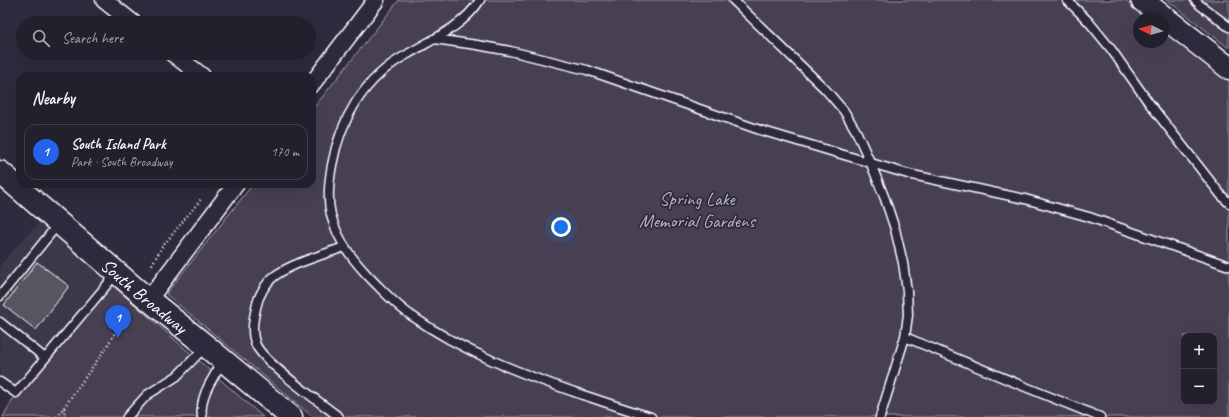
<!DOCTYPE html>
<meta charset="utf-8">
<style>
:root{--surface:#23202e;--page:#2f2d3a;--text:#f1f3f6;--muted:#a3a3aa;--line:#403e4a;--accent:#2563eb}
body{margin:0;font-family:Caveat,sans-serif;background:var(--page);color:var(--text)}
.controls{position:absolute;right:12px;bottom:12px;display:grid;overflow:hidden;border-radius:8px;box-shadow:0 4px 16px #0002}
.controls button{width:36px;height:36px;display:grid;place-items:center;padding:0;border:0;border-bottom:1px solid var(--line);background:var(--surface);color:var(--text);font:20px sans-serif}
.compass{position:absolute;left:1133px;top:12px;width:36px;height:36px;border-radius:50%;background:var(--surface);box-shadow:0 4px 16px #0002;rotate:275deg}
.you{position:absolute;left:561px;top:227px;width:14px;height:14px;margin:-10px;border:3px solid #fff;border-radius:50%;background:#1a73e8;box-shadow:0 0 0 6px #1a73e833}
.badge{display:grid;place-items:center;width:26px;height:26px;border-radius:50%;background:var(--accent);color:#fff;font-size:13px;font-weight:700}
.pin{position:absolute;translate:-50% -33px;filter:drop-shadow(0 1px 2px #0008)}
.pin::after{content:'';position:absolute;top:21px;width:14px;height:12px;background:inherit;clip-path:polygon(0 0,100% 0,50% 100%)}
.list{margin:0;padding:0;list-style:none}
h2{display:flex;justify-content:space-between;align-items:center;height:52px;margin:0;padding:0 16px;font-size:17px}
h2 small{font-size:13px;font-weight:400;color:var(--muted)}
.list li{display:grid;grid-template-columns:26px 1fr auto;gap:12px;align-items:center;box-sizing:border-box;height:56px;margin:0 8px 8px;padding:0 8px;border:1px solid var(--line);border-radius:12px}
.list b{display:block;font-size:15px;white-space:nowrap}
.list p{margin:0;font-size:13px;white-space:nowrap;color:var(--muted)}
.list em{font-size:13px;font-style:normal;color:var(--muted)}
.icon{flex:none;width:22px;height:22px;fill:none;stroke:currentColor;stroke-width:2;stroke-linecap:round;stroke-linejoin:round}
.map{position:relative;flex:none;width:1229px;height:417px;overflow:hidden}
.search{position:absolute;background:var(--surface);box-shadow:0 4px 16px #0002;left:16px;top:16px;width:300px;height:44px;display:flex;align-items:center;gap:10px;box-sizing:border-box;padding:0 14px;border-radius:22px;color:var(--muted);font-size:15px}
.panel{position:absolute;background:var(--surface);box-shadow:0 4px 16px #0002;left:16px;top:72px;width:300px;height:116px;border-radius:12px}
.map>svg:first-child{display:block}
.built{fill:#3c3749}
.green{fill:#464152;stroke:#a2a0a8;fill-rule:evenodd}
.building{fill:#595564;stroke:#fff}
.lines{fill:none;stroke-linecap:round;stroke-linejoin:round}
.lane-casing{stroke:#fff;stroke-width:11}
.street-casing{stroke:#fff;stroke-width:19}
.secondary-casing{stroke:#fff;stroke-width:25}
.path{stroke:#fff;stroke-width:2.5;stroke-dasharray:1 3;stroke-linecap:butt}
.lane{stroke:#2f2a3d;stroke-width:8}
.street{stroke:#2f2a3d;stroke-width:16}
.secondary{stroke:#2f2a3d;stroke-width:22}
.labels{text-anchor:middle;stroke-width:3.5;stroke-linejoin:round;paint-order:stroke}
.park-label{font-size:19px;fill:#b5b3ba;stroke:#2f2a3d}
.street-label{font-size:19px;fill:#fff;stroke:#2f2a3d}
</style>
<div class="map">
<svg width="1229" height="417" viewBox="0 0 1229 417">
<rect width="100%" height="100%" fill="#2f2a3d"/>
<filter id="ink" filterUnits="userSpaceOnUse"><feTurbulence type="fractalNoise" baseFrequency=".025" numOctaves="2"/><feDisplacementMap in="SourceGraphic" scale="8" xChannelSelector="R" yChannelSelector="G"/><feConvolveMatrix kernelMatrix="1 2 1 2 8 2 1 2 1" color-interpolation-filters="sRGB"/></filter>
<g filter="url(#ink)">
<path class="built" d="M39,222L109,282L16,393L0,382V265Z"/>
<g class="green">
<path d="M399,0H1125L1149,18H1139V42H1163V29L1229,81V417H313L166,294L253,184H312V110ZM1184,336H1214V402H1184Z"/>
<path d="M1167,0H1229V48Z"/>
<path d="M109,282L263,417H3L16,393Z"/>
</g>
<path class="building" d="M37,262L69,286L36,330L4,305Z"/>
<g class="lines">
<g class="lane-casing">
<g id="lane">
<path d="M480,0C464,26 433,39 408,54C387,65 369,82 356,102C344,121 336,143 332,165C329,181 327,199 331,215C338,242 355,263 374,282C386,294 398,307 412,316C463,352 522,374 580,394C604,402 627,410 651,417"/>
<path d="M733,0L825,89L844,111L856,131L871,164L885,199L895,229L903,263L907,291L908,315L905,337L880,417"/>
<path d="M1067,0L1089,22L1111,49L1149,103L1221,195L1229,203"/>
<path d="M1195,0L1200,5L1229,27"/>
<path d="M434,39L477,45L510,51L587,70L760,130L908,174L1025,199L1089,217L1229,266"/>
<path d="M0,296L59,223"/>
<path d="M0,322L45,358"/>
<path d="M905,337L1023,386L1100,417"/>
<path d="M0,382L16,393L116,274"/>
<path d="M127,417L147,395L177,376L206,346"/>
<path d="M202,417C199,396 213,378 223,361"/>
<path d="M339,417C321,403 264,363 256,345C251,333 253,321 256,308C258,296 266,282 276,275C295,262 323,255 344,247"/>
</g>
</g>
<g class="street-casing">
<g id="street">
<path d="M104,0L133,23"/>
<path d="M172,53L202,76"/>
<path d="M312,84L376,0"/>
<path d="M149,299L236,184"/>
</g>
</g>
<g class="secondary-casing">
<g id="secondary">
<path d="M1142,0L1229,68"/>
<path id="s1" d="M0,172L138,291L206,346L291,417"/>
</g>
</g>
<g class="path">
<path d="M150,268L162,247L202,198"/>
<path d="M64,408L65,417"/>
<path d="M57,417L104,351L129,310"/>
</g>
<use href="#lane" class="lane"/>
<use href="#street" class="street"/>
<use href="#secondary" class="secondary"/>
</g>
</g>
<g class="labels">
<g class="park-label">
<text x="697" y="205">Spring Lake<tspan x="697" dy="22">Memorial Gardens</tspan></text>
</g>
<g class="street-label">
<text dy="7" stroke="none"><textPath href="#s1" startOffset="190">South Broadway</textPath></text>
</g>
</g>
</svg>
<div class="controls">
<button>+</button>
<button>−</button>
</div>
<svg class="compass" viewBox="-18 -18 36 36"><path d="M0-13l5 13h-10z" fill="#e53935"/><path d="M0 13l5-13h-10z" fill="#a3a3aa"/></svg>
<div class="you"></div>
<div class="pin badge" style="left:118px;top:338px">1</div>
<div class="search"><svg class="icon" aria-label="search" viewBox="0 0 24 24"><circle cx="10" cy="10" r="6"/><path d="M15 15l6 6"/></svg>Search here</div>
<section class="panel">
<h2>Nearby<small></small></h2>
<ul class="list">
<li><span class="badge">1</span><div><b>South Island Park</b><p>Park · South Broadway</p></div><em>170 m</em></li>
</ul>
</section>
</div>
